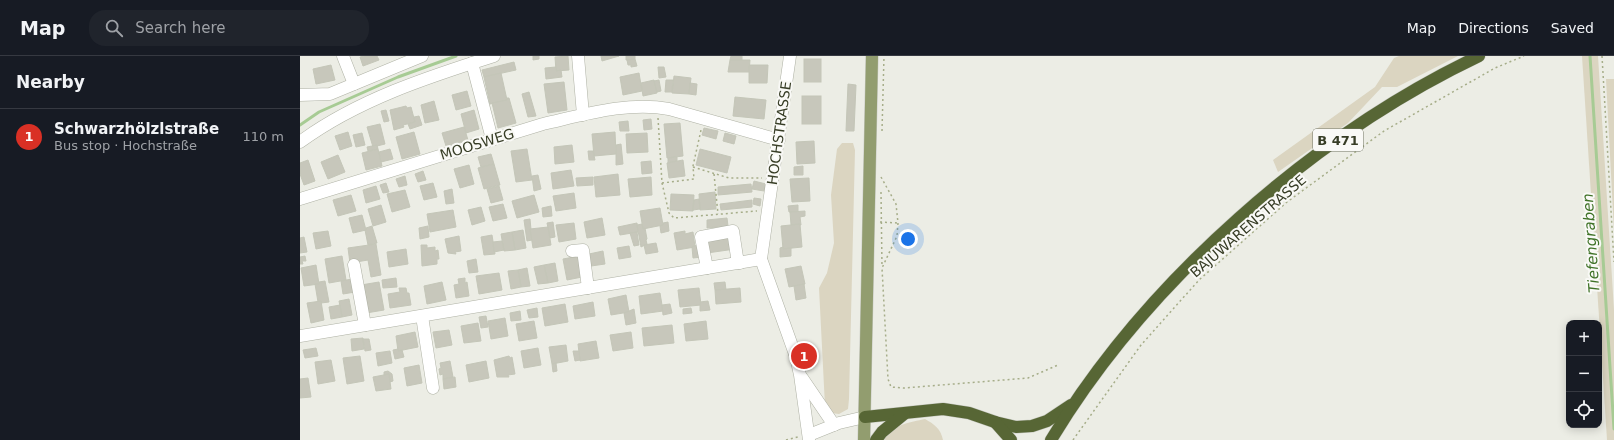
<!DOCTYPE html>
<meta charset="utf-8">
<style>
:root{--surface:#171b24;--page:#20242c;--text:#f1f3f6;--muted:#9ea1a6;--line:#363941;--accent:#d93025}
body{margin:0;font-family:"DejaVu Sans",sans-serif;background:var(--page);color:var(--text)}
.controls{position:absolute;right:12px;bottom:12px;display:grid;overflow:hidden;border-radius:8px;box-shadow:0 2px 10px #0003}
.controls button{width:36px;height:36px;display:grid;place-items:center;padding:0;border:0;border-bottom:1px solid var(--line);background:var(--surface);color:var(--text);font:20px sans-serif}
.you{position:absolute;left:608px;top:183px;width:14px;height:14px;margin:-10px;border:3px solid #fff;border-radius:50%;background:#1a73e8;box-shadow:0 0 0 6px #1a73e833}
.badge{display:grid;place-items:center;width:26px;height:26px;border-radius:50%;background:var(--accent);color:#fff;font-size:13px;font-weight:700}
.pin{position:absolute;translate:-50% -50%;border:2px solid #fff;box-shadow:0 1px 4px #0006}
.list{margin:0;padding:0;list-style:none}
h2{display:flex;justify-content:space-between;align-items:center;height:52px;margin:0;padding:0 16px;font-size:17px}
h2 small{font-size:13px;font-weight:400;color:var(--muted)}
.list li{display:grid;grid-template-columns:26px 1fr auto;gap:12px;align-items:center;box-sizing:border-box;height:56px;padding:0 16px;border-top:1px solid var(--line)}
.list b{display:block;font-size:15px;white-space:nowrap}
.list p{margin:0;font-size:13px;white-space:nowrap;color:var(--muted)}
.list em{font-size:13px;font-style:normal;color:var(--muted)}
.icon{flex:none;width:22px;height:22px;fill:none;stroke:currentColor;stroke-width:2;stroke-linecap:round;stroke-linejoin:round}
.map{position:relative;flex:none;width:1314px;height:384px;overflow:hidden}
header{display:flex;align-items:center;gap:24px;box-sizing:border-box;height:56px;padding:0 20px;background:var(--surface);border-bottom:1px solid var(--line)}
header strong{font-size:19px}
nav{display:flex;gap:22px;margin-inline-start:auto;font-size:14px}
.search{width:280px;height:36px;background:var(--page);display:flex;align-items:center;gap:10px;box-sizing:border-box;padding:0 14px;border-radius:16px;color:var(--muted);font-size:15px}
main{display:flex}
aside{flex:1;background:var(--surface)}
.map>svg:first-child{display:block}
.green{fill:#dbd5c1}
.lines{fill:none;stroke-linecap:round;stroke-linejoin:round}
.stream{stroke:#a7cb94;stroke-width:3}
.building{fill:#c7c7bb;stroke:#c4c6b8}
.minor-casing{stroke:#aeb1a4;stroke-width:13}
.major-casing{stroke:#c7c9c2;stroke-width:13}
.highway-casing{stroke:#c7c9c2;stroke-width:13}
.path{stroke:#a6ad89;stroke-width:1.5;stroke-dasharray:2 3;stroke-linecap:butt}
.minor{stroke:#fff;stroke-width:12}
.major{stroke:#929d6f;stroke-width:12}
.highway{stroke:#576635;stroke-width:12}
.labels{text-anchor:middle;stroke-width:4;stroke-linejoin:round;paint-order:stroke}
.shield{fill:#f9f9f6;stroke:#717564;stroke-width:1}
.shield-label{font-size:13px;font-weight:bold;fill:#373d26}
.street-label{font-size:14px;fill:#373d26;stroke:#f9f9f6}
.water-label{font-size:15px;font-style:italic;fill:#3f7227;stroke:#f9f9f6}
</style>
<header>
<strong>Map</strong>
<div class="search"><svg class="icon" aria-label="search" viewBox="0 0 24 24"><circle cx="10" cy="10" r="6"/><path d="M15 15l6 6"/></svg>Search here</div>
<nav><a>Map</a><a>Directions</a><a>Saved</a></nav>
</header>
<main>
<aside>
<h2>Nearby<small></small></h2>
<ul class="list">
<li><span class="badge">1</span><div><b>Schwarzhölzlstraße</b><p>Bus stop · Hochstraße</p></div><em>110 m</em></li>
</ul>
</aside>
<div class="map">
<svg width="1314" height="384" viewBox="0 0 1314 384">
<rect width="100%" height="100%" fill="#ecede5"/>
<g class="green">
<path d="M1099,0H1158L1097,31H1082L1048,67L978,116L973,104L1075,31L1094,2Z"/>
<path d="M1282,0H1298L1314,254V384H1307Z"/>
<path d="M1306,23H1314V175Z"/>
<path d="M542,87H553L555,94L549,343L548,353L539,358L531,357L525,350L519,232L527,217L534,187L531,139L537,93Z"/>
<path d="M625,363C634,368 641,373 643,384H584C590,369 611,366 625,363Z"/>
</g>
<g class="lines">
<g class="stream">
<path d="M1290,0L1314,373"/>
<path d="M0,69L19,56L98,21L156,0"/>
</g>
</g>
<g class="building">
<path d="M64,0H77L79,4L63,10L60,1Z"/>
<path d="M233,0H239V3L233,4Z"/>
<path d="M268,0L269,14L256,15L255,1Z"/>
<path d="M301,0H319L302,5Z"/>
<path d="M326,0H335V3L326,4Z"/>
<path d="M431,0H442V4H430Z"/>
<path d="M335,3L337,10L331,11V9H328L327,4Z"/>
<rect x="504" y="3" width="17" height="23"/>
<path d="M430,4H450L449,16H428Z"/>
<path d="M214,6L216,14L184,21L182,14Z"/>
<path d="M31,9L35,24L16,28L13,13Z"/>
<path d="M449,9H468L467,27H449Z"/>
<path d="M256,11V15L261,14L262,21L246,23L245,12Z"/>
<path d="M358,11H364L366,21L359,22Z"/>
<path d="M201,17L207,44L190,48L184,21Z"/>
<path d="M339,17L342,35L323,39L320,21Z"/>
<path d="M374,20L391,22L389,38L372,37Z"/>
<path d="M354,24L357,37L343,40L341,27Z"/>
<path d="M359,24L361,35L357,36L354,25Z"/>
<path d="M366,24H373L372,36H365Z"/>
<path d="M264,26L267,54L248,57L244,28Z"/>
<path d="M390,27L397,28L396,39L389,38Z"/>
<path d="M548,28L556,29L554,75H546Z"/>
<path d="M167,35L171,50L156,54L152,39Z"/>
<path d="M229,36L236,60L228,61L222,38Z"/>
<rect x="502" y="40" width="19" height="28"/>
<path d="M435,41L466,44L464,63L433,60Z"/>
<path d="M207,42H209L216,67L198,72L192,47L207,44Z"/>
<path d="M134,45L139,64L125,67L121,49Z"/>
<path d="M106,50L107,52L111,51L115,66L103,69L104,71L94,74L90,54Z"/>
<path d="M86,54L89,65L84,66L81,55Z"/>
<path d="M174,54L179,73L166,77L161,58Z"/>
<path d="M119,60L122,69L110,73L108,68L115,66L114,61Z"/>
<path d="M351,63L352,73L344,74L343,64Z"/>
<path d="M328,65L329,75H320L319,66Z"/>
<path d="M380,67L383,100L367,102L364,68Z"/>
<path d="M80,68L85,88L73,91L67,71Z"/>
<path d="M164,71L168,84L146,90L142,77Z"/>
<path d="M404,72L418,75L416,83L402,79Z"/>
<path d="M48,76L52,90L40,94L35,80Z"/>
<path d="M114,76L120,98L102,103L96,81Z"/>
<path d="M315,76L316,98L294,100L292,78Z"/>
<path d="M62,77L65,89L56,91L53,79Z"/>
<path d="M347,77L348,96L327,97L326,78Z"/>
<path d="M425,77L436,80L434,88L423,85Z"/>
<path d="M514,85L515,107L497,108L496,86Z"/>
<path d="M321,88L323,108L316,109V89Z"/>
<path d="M77,89L78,93L68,95L67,91Z"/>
<path d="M272,89L274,106L255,108L254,91Z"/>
<path d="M78,93L82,110L66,114L62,97Z"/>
<path d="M90,93L93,103L81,106L79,96Z"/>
<path d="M227,93L232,124L216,126L211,95Z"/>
<path d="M400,93L431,101L427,117L396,109Z"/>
<path d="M288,95H293L295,104H289Z"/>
<path d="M191,98L194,108L181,111L178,101Z"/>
<path d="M38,99L45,116L28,123L21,106Z"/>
<path d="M377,101V105L368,107V102Z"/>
<path d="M8,104L15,125L4,129L0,118V107Z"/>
<path d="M383,104L385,120L369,122L367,107Z"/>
<path d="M351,105L352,117L342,118L341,106Z"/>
<path d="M194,108L200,129L184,133L178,112Z"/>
<path d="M169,109L174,128L160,132L154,113Z"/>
<path d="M503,110V119H494V111Z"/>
<path d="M271,114L274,130L253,133L251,117Z"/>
<path d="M123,115L126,124L118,126L115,118Z"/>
<path d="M318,118L320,139L296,141L294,121Z"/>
<path d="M238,119L241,133L234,135L232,120Z"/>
<path d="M105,120L107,129L99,131L96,123Z"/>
<path d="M293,121V129L277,130L276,122Z"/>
<path d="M351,121L352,139L330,141L328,123Z"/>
<path d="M509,122L510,145L492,146L490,123Z"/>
<path d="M454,125L466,128L464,135L452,133Z"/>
<path d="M86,127L89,136L83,137L80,129Z"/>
<path d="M133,127L137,141L124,144L120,130Z"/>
<path d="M451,128L452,136L418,139V131Z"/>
<path d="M76,130L80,143L66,147L63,134Z"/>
<path d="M199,130L203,144L191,147L187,133Z"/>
<path d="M152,133L154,147L146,148L144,135Z"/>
<path d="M105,134L110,151L92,156L87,138Z"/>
<path d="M415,136L416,153L400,154L399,138Z"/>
<path d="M274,137L276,152L256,155L253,140Z"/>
<path d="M371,138L394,139L393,155L370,154Z"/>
<path d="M51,139L56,155L38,160L33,144Z"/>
<path d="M234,139L239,156L217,162L212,145Z"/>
<path d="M454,142L461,143L460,150L453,148Z"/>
<path d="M399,143L400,153L393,154L394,144Z"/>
<path d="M452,144V151L421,154L420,148Z"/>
<path d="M203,148L207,162L193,165L189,151Z"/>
<path d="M81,149L86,166L73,170L68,153Z"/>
<path d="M498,149V156H489L488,150Z"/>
<path d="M251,150L252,160L243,161L242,152Z"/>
<path d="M181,151L185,165L172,169L168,154Z"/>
<path d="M360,152L363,169L343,173L340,155Z"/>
<path d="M153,154L156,171L130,176L127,158Z"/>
<path d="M505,155V160L500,161L501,169H491L490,156Z"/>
<path d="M62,159L66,174L53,177L49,162Z"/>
<path d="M302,162L305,179L287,182L284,166Z"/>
<path d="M427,162L428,170L407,172V164Z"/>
<path d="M230,163L232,184L227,185L224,164Z"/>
<path d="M253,166L255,181L250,182L247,167Z"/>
<path d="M368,166L369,175L361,177L360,170L363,169V167Z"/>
<path d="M274,167L276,183L259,186L256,169Z"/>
<path d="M337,167L338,176L320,179L318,171Z"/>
<path d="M342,168L343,173L345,172L347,183L346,184L347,188L341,191L337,169Z"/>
<path d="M500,168L502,191L483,193L481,170Z"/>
<path d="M72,170L77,187L68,189L65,174H66V172Z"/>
<path d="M128,170L129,181L120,183L119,172Z"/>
<path d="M248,171L251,189L233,192L230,173Z"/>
<path d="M223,174L226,192L215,194L212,176Z"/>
<path d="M28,175L31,190L16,193L13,177Z"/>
<path d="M385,175V178L393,176L395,191L377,194L374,177Z"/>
<path d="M212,176L215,194L204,195L201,178Z"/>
<path d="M337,176L339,189L334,190L330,177Z"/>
<path d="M192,179L195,198L184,199L181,181Z"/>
<path d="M433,179L435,193L407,197L405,183Z"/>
<path d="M159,180L161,195L155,196L156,198L148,197L145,183Z"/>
<path d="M4,181L7,196L0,197V182Z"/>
<path d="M202,185L204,194L194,196L193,186Z"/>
<path d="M356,187L358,196L346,198L344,189Z"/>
<path d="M76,188L81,219L71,221L68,204L50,207L48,192Z"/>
<path d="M400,188L402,201L393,202L392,191Z"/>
<path d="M121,189H127V192L135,191V195L138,194L139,203H137V208L122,210Z"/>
<path d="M329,190L331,201L319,203L317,192Z"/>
<path d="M483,191V193L491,192V200L480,201V192Z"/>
<path d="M106,193L108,208L89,211L87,196Z"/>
<path d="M303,195L305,208L291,210L289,198Z"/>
<path d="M5,200L6,205H2L3,208H0V201Z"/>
<path d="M42,200L46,224L29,227L25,203Z"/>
<path d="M279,200L282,221L267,224L263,203Z"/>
<path d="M176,203L178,216L169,217L167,205Z"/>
<path d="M255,207L258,225L248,227L244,209Z"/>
<path d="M16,209L19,228L4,230L1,212Z"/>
<path d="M244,209L248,227L238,228L234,211Z"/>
<path d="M501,210L505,228L489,231L485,213Z"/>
<path d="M227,212L230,230L221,231L218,214Z"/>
<path d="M218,214L221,231L211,233L208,215Z"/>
<path d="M199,217L202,234L179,238L176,220Z"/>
<path d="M96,222L97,231L83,232L82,224Z"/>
<path d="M165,222V227L167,226L169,240L156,242L154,229L159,228L158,223Z"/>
<path d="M52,223L55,236L43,238L41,225Z"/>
<path d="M25,225L29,246L21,247V245L18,246L15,228H19V226Z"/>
<path d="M79,226L84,254L66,257L61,229Z"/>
<path d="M142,226L146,244L127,248L124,230Z"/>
<path d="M425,226L426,234H415L414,227Z"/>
<path d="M504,228L506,242L496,244L494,230Z"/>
<path d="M99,232H106L107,237H109L111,249L90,252L88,238L100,236Z"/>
<path d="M399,232L401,249L380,251L378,234Z"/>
<path d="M440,232L441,246L416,248L415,234Z"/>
<path d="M360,237L363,255L341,258L339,240Z"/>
<path d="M326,239L329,256L311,259L308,243Z"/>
<path d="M49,243L52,259L42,261L39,245Z"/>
<path d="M21,245L24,264L11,267L7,247Z"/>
<path d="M408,245L410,254L400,255V246Z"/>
<path d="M293,246L295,260L275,263L273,250Z"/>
<path d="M265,248L268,266L245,270L242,252Z"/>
<path d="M370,248L372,257L363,259L362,249Z"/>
<path d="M40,249L42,261L31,263L29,251Z"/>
<path d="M237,252L238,261L229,262L227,254Z"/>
<path d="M391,252L392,257L383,258V253Z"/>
<path d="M334,253L336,267L326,269L324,257Z"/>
<path d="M220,255L221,264L211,265L210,257Z"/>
<path d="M186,260L188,271L181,272L179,261Z"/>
<path d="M205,262L208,280L191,283L188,265Z"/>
<path d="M234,265L237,282L219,285L216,268Z"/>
<path d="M406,265L408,283L386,285L384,268Z"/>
<path d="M178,267L181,285L164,287L161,270Z"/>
<path d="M372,269L374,287L344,290L342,272Z"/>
<path d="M149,274L152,289L136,292L133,276Z"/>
<path d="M115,276L118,291L98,295L96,280Z"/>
<path d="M331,276L333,292L313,295L310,279Z"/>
<path d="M63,282L64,293L52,295L51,283Z"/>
<path d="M63,283H69L71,294L65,295Z"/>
<path d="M296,285L299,302L280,305L278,288Z"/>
<path d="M266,289L268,305L252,308L249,291Z"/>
<path d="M16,292L18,300L5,302L3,294Z"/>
<path d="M238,292L241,309L224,312L221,295Z"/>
<path d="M98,293V295L102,294L104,301L95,303L93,294Z"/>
<path d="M90,295L92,307L78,310L76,297Z"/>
<path d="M273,295H279L280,304L275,305Z"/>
<path d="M60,300L64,325L47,328L43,302Z"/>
<path d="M209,300L210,302L212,301L215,318L208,319L209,321H197L194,304Z"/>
<path d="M31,304L35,325L18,328L15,306Z"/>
<path d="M150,305L153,321L143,323V318L140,319L139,313L141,312L140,307Z"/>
<path d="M186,305L189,322L169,326L166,309Z"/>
<path d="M256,307L257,315L253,316L252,308Z"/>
<path d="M119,309L122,327L107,330L104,312Z"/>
<path d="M88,315L92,318L93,325L90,326L89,318L84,319V316Z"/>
<path d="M89,318L91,333L76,335L73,321Z"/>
<path d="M155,321L156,331L144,333L143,323Z"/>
<path d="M8,322L11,341L0,342V323Z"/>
</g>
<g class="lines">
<g class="minor-casing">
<g id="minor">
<path d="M43,0L54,28"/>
<path d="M278,0L283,59"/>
<path d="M490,0L461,203L496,301L500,319L509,384"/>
<path d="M172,7L192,83"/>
<path d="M0,39L30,38L122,0"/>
<path d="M0,86C57,44 128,21 194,0"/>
<path d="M0,143L243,68C283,59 328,45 369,53L479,84"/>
<path d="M272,195L283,194L288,232"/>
<path d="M54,209L65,269"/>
<path d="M407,212L401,181L433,175L437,201L440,207"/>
<path d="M122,260L133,332"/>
<path d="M0,280L461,203"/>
<path d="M502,322L534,369"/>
<path d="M509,379L539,367L565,361"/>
</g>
</g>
<g class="major-casing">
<path id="major" d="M564,384L572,0"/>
</g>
<g class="highway-casing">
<g id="highway">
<path d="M565,361L643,353L669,357L695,366L716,371L732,370L747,365L771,349"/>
<path d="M695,366L711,384"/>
<path d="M576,384L582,376L604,358"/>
<path d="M751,384C846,226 1013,79 1179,0"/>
</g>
</g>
<g class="path">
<path d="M1302,0L1314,206"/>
<path d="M358,62L362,127L369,157L374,162L457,155"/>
<path d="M582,75L584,0"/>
<path d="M393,111L429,122H462"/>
<path d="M414,118L418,158"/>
<path d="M581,121L596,148L598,167L597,180L582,212L588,323L591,331L604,332L728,322L758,309"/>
<path d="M362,127L394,123L393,110L401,74"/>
<path d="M581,136L582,211"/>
<path d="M580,166L598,167"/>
<path d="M486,384L498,381"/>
<path d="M773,384L841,289L899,224L987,146L1084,75L1195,12L1224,0"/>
</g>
<use href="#minor" class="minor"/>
<use href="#major" class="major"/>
<use href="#highway" class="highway"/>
</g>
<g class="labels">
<rect class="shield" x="1013" y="73" width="50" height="22" rx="3"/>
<g class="shield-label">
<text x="1038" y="89">B 471</text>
</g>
<g class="street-label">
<text transform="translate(479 77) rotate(-82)" y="5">HOCHSTRASSE</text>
<text transform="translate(177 88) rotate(-17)" y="5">MOOSWEG</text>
<text transform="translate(948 170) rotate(-41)" y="5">BAJUWARENSTRASSE</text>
</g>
<g class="water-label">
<text transform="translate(1291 187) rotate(-94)" y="5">Tiefengraben</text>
</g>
</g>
</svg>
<div class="controls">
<button>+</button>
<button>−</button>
<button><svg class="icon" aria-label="locate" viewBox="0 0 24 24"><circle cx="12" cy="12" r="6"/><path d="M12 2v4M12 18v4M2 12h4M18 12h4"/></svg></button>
</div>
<div class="you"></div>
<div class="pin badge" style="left:504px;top:300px">1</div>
</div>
</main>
